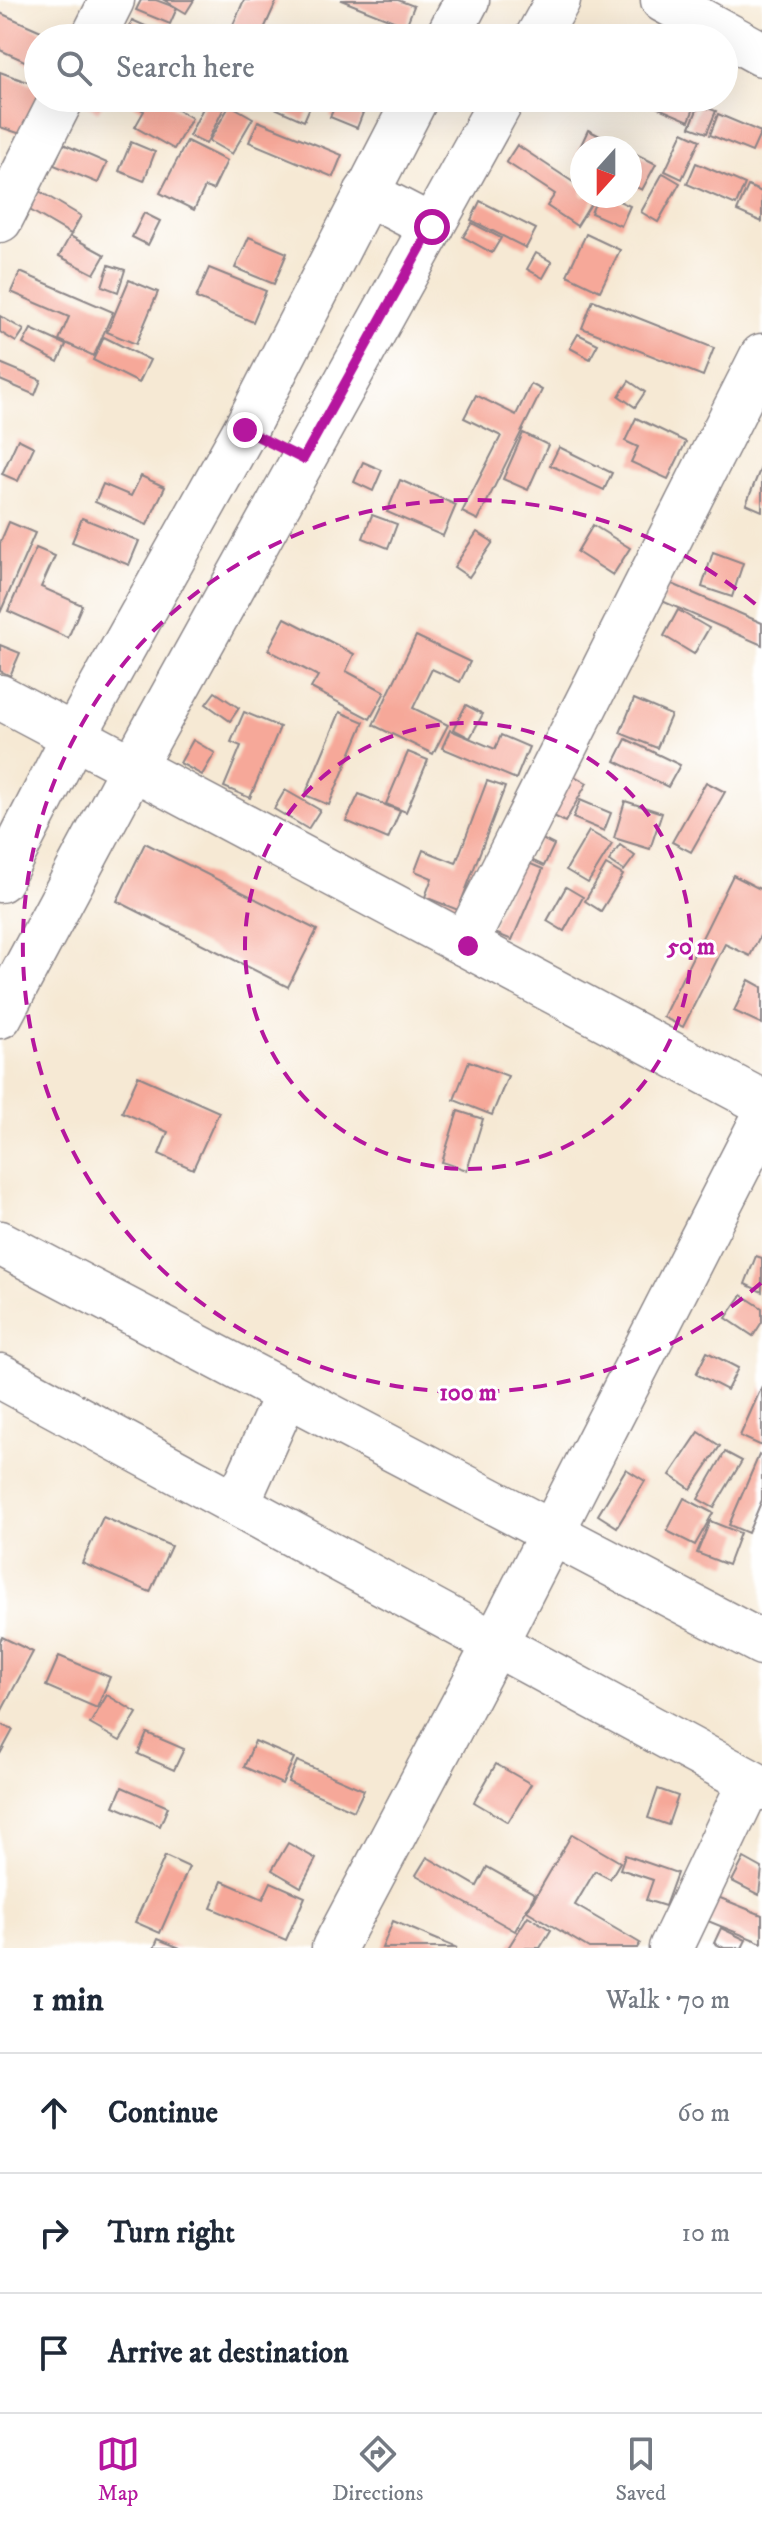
<!DOCTYPE html>
<meta charset="utf-8">
<style>
:root{--surface:#fff;--page:#f6f6f7;--text:#1f2937;--muted:#747a83;--line:#e0e1e3;--accent:#b5179e}
body{margin:0;font-family:"IM FELL DW Pica",serif;background:var(--page);color:var(--text)}
.compass{position:absolute;left:570px;top:136px;width:72px;height:72px;border-radius:50%;background:var(--surface);box-shadow:0 8px 32px #0002;rotate:201deg}
.stop{position:absolute;width:24px;height:24px;margin:-18px;border:6px solid #b5179e;border-radius:50%;background:#fff}
.stop.end{background:#b5179e;border-color:#fff;box-shadow:0 2px 8px #0008}
.list{margin:0;padding:0;list-style:none}
h2{display:flex;justify-content:space-between;align-items:center;height:104px;margin:0;padding:0 32px;font-size:34px}
h2 small{font-size:26px;font-weight:400;color:var(--muted)}
.list li{display:grid;grid-template-columns:52px 1fr auto;gap:24px;align-items:center;box-sizing:border-box;height:120px;padding:0 32px;border-top:2px solid var(--line)}
.list b{display:block;font-size:30px;white-space:nowrap}
.list em{font-size:26px;font-style:normal;color:var(--muted)}
.icon{flex:none;width:44px;height:44px;fill:none;stroke:currentColor;stroke-width:2;stroke-linecap:round;stroke-linejoin:round}
.map{position:relative;flex:none;width:762px;height:1948px;overflow:hidden}
.search{position:absolute;background:var(--surface);box-shadow:0 8px 32px #0002;left:24px;right:24px;top:24px;height:88px;display:flex;align-items:center;gap:20px;box-sizing:border-box;padding:0 28px;border-radius:44px;color:var(--muted);font-size:30px}
.sheet{height:464px;background:var(--surface)}
nav{display:flex;justify-content:space-around;align-items:center;box-sizing:border-box;height:112px;border-top:2px solid var(--line);background:var(--surface);font-size:22px;color:var(--muted)}
nav a{display:grid;justify-items:center;gap:4px}
nav .on{color:var(--accent)}
.map>svg:first-child{display:block}
.building{fill:#f6a899}
.lines{fill:none;stroke-linecap:round;stroke-linejoin:round}
.minor-casing{stroke:#8c8688;stroke-width:47}
.minor{stroke:#fff;stroke-width:44}
.route{stroke:#b5179e;stroke-width:10}
.ring{fill:none;stroke:#b5179e;stroke-width:4;stroke-dasharray:14 10}
.centre{fill:#b5179e;stroke:#fff;stroke-width:4}
.ring-label{font-size:24px;text-anchor:middle;font-weight:bold;fill:#b5179e;stroke:#fff;stroke-width:6;stroke-linejoin:round;paint-order:stroke}
</style>
<div class="map">
<svg width="762" height="1948" viewBox="0 0 762 1948">
<rect width="100%" height="100%" fill="#fff"/>
<filter id="ink" filterUnits="userSpaceOnUse"><feTurbulence type="fractalNoise" baseFrequency=".0125" numOctaves="2"/><feDisplacementMap in="SourceGraphic" scale="16" xChannelSelector="R" yChannelSelector="G"/><feConvolveMatrix kernelMatrix="1 2 1 2 8 2 1 2 1" color-interpolation-filters="sRGB"/></filter>
<filter id="wash" filterUnits="userSpaceOnUse"><feTurbulence type="fractalNoise" baseFrequency=".006" numOctaves="4" result="noise"/><feDisplacementMap in="SourceGraphic" scale="32" xChannelSelector="R" yChannelSelector="G"/><feGaussianBlur stdDeviation="1.8" result="paint"/><feColorMatrix in="noise" values="0 0 0 0 0 0 0 0 0 0 0 0 0 0 0 0 0 1.4 0 .05"/><feComposite in="paint" operator="in"/></filter>
<g filter="url(#wash)">
<rect width="100%" height="100%" fill="#f6e9d4"/>
<g id="blocks">
<g class="building">
<path d="M141,0H156L177,8L170,24L136,10Z"/>
<path d="M164,0H194L186,13Z"/>
<path d="M244,0H277L260,38L228,36Z"/>
<path d="M341,0H398L414,6L406,26Z"/>
<path d="M0,13L57,38H38V67L0,50Z"/>
<path d="M132,20L159,32L157,38H124Z"/>
<path d="M0,72L38,86V97L24,135L0,127Z"/>
<path d="M88,98H106L98,112L85,104Z"/>
<path d="M121,98H157L192,118L174,149L135,127L144,111Z"/>
<path d="M208,98L228,100L206,144L189,136Z"/>
<path d="M271,98H314L304,121L268,105Z"/>
<path d="M635,98H698L689,121Z"/>
<path d="M338,99L364,110L357,128L330,117Z"/>
<path d="M230,105L253,118L232,154L209,141Z"/>
<path d="M699,105L716,111L707,133L690,127Z"/>
<path d="M718,114L761,132L752,152L710,135Z"/>
<path d="M258,121L342,155L333,177L249,142Z"/>
<path d="M588,130L624,148H582V161L575,158Z"/>
<path d="M683,132L700,140L682,179L665,171Z"/>
<path d="M187,141L227,161L213,190L205,187L194,210L160,193Z"/>
<path d="M131,142L155,152L144,181L119,171Z"/>
<path d="M63,144L107,163L98,183L54,165Z"/>
<path d="M517,145L582,188V196H596L577,226L547,206L555,194L506,162Z"/>
<path d="M630,151L656,164L642,190L630,184Z"/>
<path d="M696,163L745,184L736,205L687,184Z"/>
<path d="M663,173L680,183L658,222L641,212Z"/>
<path d="M748,186L762,192V222L737,211Z"/>
<path d="M39,191L81,216L71,234L28,209Z"/>
<path d="M598,196H608L630,206L621,226L591,213Z"/>
<path d="M480,201L536,229L526,248L471,220Z"/>
<path d="M144,213L160,221L148,245L132,237Z"/>
<path d="M472,223L501,238L492,253L463,237Z"/>
<path d="M586,234L620,250L600,291L567,275Z"/>
<path d="M70,236L105,255L94,274L59,256Z"/>
<path d="M249,237L287,253L274,284L235,268Z"/>
<path d="M536,253L552,262L543,278L527,269Z"/>
<path d="M109,265L125,270L118,292L102,286Z"/>
<path d="M209,268L266,291L253,322L196,298Z"/>
<path d="M20,272L113,312L94,356L59,340L69,317L11,292Z"/>
<path d="M129,280L158,292L136,344L107,332Z"/>
<path d="M593,300L714,348L703,376L582,328Z"/>
<path d="M0,316L24,330L16,342L0,332Z"/>
<path d="M31,329L66,345L58,362L23,344Z"/>
<path d="M578,334L598,344L590,359L570,348Z"/>
<path d="M104,337L150,360L139,383L93,360Z"/>
<path d="M0,363L41,380L35,395L0,380Z"/>
<path d="M629,381L645,392L635,407L619,396Z"/>
<path d="M531,384L542,390L478,520L462,512L501,436L464,418L476,395L516,415Z"/>
<path d="M636,418L686,442L668,479L631,462L638,447L625,441Z"/>
<path d="M523,433L548,445L528,490L503,479Z"/>
<path d="M18,439L34,447L18,481L2,474Z"/>
<path d="M559,447L612,473L604,490L550,465Z"/>
<path d="M363,462L382,470L373,491L354,482Z"/>
<path d="M762,465V511L746,504Z"/>
<path d="M141,476L165,487L147,525L95,502L103,484L131,496Z"/>
<path d="M400,480L456,505L443,536L387,512Z"/>
<path d="M372,515L397,524L388,548L363,538Z"/>
<path d="M82,518L139,541L129,565L72,542Z"/>
<path d="M9,522L35,533L0,613V543Z"/>
<path d="M593,525L630,548L613,575L577,552Z"/>
<path d="M477,532L493,542L469,577L454,567Z"/>
<path d="M36,548L55,556L41,587L82,605L68,638L8,611Z"/>
<path d="M713,552L743,563L732,597L702,587Z"/>
<path d="M670,583L762,623V645L662,601Z"/>
<path d="M678,610L709,628L694,654L664,636Z"/>
<path d="M285,618L354,654L346,671L385,692L370,719L311,688L318,676L268,650Z"/>
<path d="M416,636L470,662L460,682L432,669L413,708L448,725L433,754L373,725Z"/>
<path d="M0,645L20,653L10,676L0,671Z"/>
<path d="M215,692L239,708L230,721L206,704Z"/>
<path d="M634,699L671,715L657,748L620,733Z"/>
<path d="M466,705L483,714L470,738L453,729Z"/>
<path d="M244,712L280,727L250,798L224,787L241,746L231,742Z"/>
<path d="M340,712L364,722L329,805L305,795Z"/>
<path d="M450,730L495,749L501,735L529,747L516,779L442,748Z"/>
<path d="M626,739L680,765L668,787L615,761Z"/>
<path d="M193,740L215,753L202,775L180,763Z"/>
<path d="M408,752L428,760L406,812L386,804Z"/>
<path d="M572,775L587,783L565,822L550,814Z"/>
<path d="M487,781L505,787L458,910L425,897L432,878L415,871L423,850L456,863Z"/>
<path d="M706,782L725,792L691,852L672,842Z"/>
<path d="M285,790L320,810L308,829L274,809Z"/>
<path d="M359,794L400,811L388,839L346,821Z"/>
<path d="M580,800L611,813L604,831L573,818Z"/>
<path d="M625,801L662,813L650,849L614,838Z"/>
<path d="M589,831L612,844L588,883L566,870Z"/>
<path d="M540,838L554,845L544,866L531,860Z"/>
<path d="M145,843L317,930L288,987L117,901Z"/>
<path d="M620,845L635,856L624,871L609,861Z"/>
<path d="M521,860L543,869L512,940L490,931Z"/>
<path d="M606,865L623,875L601,911L585,901Z"/>
<path d="M733,875L762,890V932L750,956L725,944L683,1027L663,1017Z"/>
<path d="M566,887L583,897L564,931L547,921Z"/>
<path d="M749,980L762,987V1024L734,1011Z"/>
<path d="M469,1061L508,1076L492,1115L454,1100Z"/>
<path d="M138,1076L219,1112L193,1169L159,1154L168,1132L122,1112Z"/>
<path d="M458,1111L483,1119L467,1170L442,1162Z"/>
<path d="M756,1256L762,1258V1292L745,1284Z"/>
<path d="M742,1295L762,1308V1322L753,1336L726,1318Z"/>
<path d="M707,1352L738,1368L727,1390L696,1374Z"/>
<path d="M762,1386V1446L740,1436Z"/>
<path d="M699,1432L720,1446L691,1489L670,1475Z"/>
<path d="M725,1452L742,1461L714,1508L698,1499Z"/>
<path d="M759,1455L762,1457V1500L748,1533L729,1525Z"/>
<path d="M626,1469L645,1481L617,1527L598,1515Z"/>
<path d="M684,1498L713,1513L695,1545L667,1531Z"/>
<path d="M103,1517L171,1546L150,1592L82,1563Z"/>
<path d="M710,1521L740,1533L728,1565L697,1553Z"/>
<path d="M2,1637L33,1652L0,1714V1641Z"/>
<path d="M59,1656L110,1677L97,1708L46,1686Z"/>
<path d="M107,1695L137,1713L120,1741L90,1724Z"/>
<path d="M0,1724L13,1730L0,1754Z"/>
<path d="M147,1733L184,1749L174,1770L138,1754Z"/>
<path d="M255,1741L294,1758L282,1784L244,1767Z"/>
<path d="M297,1761L364,1790L354,1811L288,1782Z"/>
<path d="M496,1764L531,1784L508,1822L474,1802Z"/>
<path d="M122,1787L168,1807L160,1826L114,1806Z"/>
<path d="M658,1789L678,1796L668,1825L648,1818Z"/>
<path d="M572,1834L620,1862L610,1879L595,1871L575,1905L640,1943L637,1948H589L527,1911Z"/>
<path d="M288,1843L316,1859L301,1887L272,1870Z"/>
<path d="M625,1855L677,1873L665,1906L646,1900L653,1880L620,1869Z"/>
<path d="M165,1856L189,1867L160,1933L135,1922Z"/>
<path d="M427,1857L477,1886L487,1867L535,1894L515,1931L416,1875Z"/>
<path d="M744,1858L762,1868L759,1895L732,1881Z"/>
<path d="M222,1881L263,1899L271,1882L305,1897L286,1940L211,1908Z"/>
<path d="M708,1893L762,1915V1943L698,1917Z"/>
<path d="M528,1916L551,1930L540,1948H508Z"/>
<path d="M393,1921L457,1948H382Z"/>
<path d="M721,1928L746,1940L742,1948H724L714,1943Z"/>
<path d="M158,1939L180,1948H154Z"/>
</g>
</g>
</g>
<g filter="url(#ink)">
<use href="#blocks" fill-opacity="0" stroke="#8c8688" stroke-width="2"/>
<g class="lines">
<g class="minor-casing">
<g id="minor">
<path d="M663,0L762,54"/>
<path d="M93,38L112,0"/>
<path d="M447,38L467,0"/>
<path d="M537,38L558,0"/>
<path d="M366,193L432,227"/>
<path d="M0,220L62,98"/>
<path d="M0,697L762,1102"/>
<path d="M0,880L74,736L245,430L416,98"/>
<path d="M465,944L762,356"/>
<path d="M0,1016L133,767L503,98"/>
<path d="M0,1243L762,1643"/>
<path d="M0,1376L762,1788"/>
<path d="M237,1504L287,1393"/>
<path d="M334,1948L495,1644L762,1121"/>
<path d="M671,1948L750,1782"/>
</g>
</g>
<use href="#minor" class="minor"/>
</g>
</g>
<g class="lines" filter="url(#ink)">
<path class="route" d="M245,430L303,459L432,227"/>
</g>
<g class="ring">
<circle cx="468" cy="946" r="223"/>
<path d="M761 1283A446 446 0 1 1 761 609"/>
</g>
<circle cx="468" cy="946" r="12" class="centre"/>
<g class="ring-label">
<text x="691" y="954">50 m</text>
<text x="468" y="1400">100 m</text>
</g>
</svg>
<svg class="compass" viewBox="-18 -18 36 36"><path d="M0-13l5 13h-10z" fill="#e53935"/><path d="M0 13l5-13h-10z" fill="#747a83"/></svg>
<div class="stop" style="left:432px;top:227px"></div>
<div class="stop end" style="left:245px;top:430px"></div>
<div class="search"><svg class="icon" aria-label="search" viewBox="0 0 24 24"><circle cx="10" cy="10" r="6"/><path d="M15 15l6 6"/></svg>Search here</div>
</div>
<section class="sheet">
<h2>1 min<small>Walk · 70 m</small></h2>
<ul class="list">
<li><svg class="icon" aria-label="ahead" viewBox="0 0 24 24"><path d="M12 20V5M6 11l6-6 6 6"/></svg><div><b>Continue</b></div><em>60 m</em></li>
<li><svg class="icon" aria-label="right" viewBox="0 0 24 24"><path d="M7 20v-9h11M14 6l5 5-5 5"/></svg><div><b>Turn right</b></div><em>10 m</em></li>
<li><svg class="icon" aria-label="arrive" viewBox="0 0 24 24"><path d="M6 21V4h12l-3 4 3 4H6"/></svg><div><b>Arrive at destination</b></div></li>
</ul>
</section>
<nav>
<a class="on"><svg class="icon" aria-label="map" viewBox="0 0 24 24"><path d="M3 6l6-2 6 2 6-2v14l-6 2-6-2-6 2zM9 4v14M15 6v14"/></svg>Map</a>
<a><svg class="icon" aria-label="directions" viewBox="0 0 24 24"><path d="M12 3l9 9-9 9-9-9zM9 14v-3h6M13 9l2 2-2 2"/></svg>Directions</a>
<a><svg class="icon" aria-label="saved" viewBox="0 0 24 24"><path d="M7 4h10v16l-5-4-5 4z"/></svg>Saved</a>
</nav>
